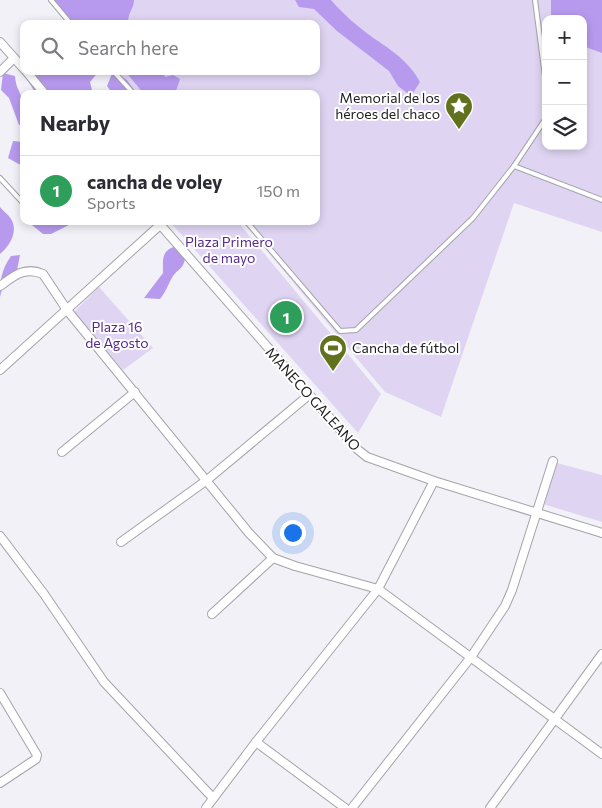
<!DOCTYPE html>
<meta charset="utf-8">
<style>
:root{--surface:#fff;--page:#f2f2f3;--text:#2b2b33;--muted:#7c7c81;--line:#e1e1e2;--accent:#62711d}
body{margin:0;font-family:Commissioner,sans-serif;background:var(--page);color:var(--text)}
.controls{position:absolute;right:15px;top:15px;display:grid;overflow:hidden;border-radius:10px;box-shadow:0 2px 8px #0003}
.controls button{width:45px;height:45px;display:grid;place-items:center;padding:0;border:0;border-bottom:1px solid var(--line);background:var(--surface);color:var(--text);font:25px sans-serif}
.you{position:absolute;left:292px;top:532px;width:18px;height:18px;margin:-12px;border:4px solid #fff;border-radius:50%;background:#1a73e8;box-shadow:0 0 0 8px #1a73e833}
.badge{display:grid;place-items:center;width:32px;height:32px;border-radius:50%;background:var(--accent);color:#fff;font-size:16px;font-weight:700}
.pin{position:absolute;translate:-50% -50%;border:2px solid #fff;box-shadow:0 1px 5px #0006}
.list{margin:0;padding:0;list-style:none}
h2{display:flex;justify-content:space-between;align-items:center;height:65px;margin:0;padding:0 20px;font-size:21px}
h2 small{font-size:16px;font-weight:400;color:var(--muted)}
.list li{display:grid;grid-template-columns:32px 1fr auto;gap:15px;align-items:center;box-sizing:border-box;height:70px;padding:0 20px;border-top:1px solid var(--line)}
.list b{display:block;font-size:19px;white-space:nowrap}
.list p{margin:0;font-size:16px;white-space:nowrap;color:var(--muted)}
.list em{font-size:16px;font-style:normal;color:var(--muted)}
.icon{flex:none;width:28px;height:28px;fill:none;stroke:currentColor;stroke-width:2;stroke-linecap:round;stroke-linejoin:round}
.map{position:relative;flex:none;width:602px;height:808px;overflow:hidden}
.search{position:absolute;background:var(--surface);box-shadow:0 2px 8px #0003;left:20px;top:20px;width:300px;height:55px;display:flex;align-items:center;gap:12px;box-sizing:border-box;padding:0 18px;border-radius:10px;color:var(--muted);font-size:19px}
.panel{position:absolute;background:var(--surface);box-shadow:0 2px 8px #0003;left:20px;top:90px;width:300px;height:135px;border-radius:10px}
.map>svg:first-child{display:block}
.green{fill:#dfd5f3;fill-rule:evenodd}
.forest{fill:#b79aee}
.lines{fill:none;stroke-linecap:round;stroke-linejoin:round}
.lane-casing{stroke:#a4a3a9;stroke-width:6}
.street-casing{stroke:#a4a3a9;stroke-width:10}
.lane{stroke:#fff;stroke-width:4}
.street{stroke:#fff;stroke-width:8}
.labels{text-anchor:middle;stroke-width:4;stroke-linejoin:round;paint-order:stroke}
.poi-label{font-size:14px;fill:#202022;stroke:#fff;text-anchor:end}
.park-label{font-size:14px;fill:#542a8b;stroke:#fff}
.street-label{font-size:14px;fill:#202022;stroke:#fff}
</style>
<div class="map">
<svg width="602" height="808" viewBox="0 0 602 808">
<rect width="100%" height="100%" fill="#f3f1f8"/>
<g class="green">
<path d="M58,0H602V232L514,203L441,417L385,392L242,221H316V94H136L117,71H316V24H78ZM546,19H583V146H546Z"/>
<path d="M173,221H237L381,394L358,433L171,223Z"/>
<path d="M99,287L153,348L123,370L74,312Z"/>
<path d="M557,463L602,475V522L543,504Z"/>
</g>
<g class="forest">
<path d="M51,0H134C134,9 128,11 128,24H72Z"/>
<path d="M295,0H331C342,13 358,27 372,37C391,50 409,61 420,82L411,96L398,86L389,71L337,31L314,9L299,7Z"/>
<path d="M551,0H602V53L583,46V19H551Z"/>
<path d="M27,71H99L90,82L93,94H36L28,81Z"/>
<path d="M113,71L127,80L137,94H113L107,86Z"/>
<path d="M125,71H162L165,77L173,75L180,79L175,94H144Z"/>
<path d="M3,73L15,76C16,87 18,88 21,96C25,105 24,116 24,126L19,125L9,98L1,90Z"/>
<path d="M13,141L24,142V167L8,158Z"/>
<path d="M0,207C3,211 9,215 11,219C19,231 9,247 0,254Z"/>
<path d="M27,221H77L51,234H43Z"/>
<path d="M176,246L185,259C183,269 178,269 173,276C168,284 166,292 160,299L144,298L163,273C163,259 161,251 176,246Z"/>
<path d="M20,255L17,270L4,281L0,297C0,281 1,270 11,256Z"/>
</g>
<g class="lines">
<g class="lane-casing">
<g id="lane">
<path d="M51,0L71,24"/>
<path d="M535,0L546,84"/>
<path d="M113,71L134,94"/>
<path d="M546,118L514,166L602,200"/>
<path d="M0,178L24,204"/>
<path d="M246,221L340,331L356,330L473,218L514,166"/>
</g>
</g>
<g class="street-casing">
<g id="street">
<path d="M0,42L24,69"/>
<path d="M26,71L45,94"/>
<path d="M0,72L14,58"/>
<path d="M157,221L357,449L367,457L434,481L602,533"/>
<path d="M0,286C14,276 25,266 43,274L67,310L249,533L273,558L295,566L378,589L602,754"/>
<path d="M0,370L160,225"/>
<path d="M62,452L135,392"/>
<path d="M0,536L44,594L104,682L213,798"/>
<path d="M121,542L207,480L309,395"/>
<path d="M212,614L273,558"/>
<path d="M0,693L37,755L36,759L0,783"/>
<path d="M256,742L345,808"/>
<path d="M206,808L256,742L378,589L434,481"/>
<path d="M352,808L471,657L505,606L512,590L553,461"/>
<path d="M490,808L602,654"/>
</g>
</g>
<use href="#lane" class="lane"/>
<use href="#street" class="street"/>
</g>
<defs>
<g id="sight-pin" transform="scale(1.4375)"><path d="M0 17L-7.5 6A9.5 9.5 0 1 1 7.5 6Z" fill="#62711d" stroke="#fff"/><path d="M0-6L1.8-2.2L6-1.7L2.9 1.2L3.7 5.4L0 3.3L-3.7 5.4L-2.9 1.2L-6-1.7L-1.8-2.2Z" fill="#fff"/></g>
<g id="stadium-pin" transform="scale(1.4375)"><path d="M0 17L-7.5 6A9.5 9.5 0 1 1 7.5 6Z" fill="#62711d" stroke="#fff"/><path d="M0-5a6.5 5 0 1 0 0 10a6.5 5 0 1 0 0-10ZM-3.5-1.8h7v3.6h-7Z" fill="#fff"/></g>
</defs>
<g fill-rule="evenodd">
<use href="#sight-pin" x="459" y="106"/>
<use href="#stadium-pin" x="333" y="348"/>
</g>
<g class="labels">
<g class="poi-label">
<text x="440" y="103">Memorial de los<tspan x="440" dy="16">héroes del chaco</tspan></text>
<text x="352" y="353" text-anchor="start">Cancha de fútbol</text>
</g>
<g class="park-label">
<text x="229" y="247">Plaza Primero<tspan x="229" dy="16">de mayo</tspan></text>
<text x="117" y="332">Plaza 16<tspan x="117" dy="16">de Agosto</tspan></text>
</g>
<g class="street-label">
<text transform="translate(313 399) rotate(48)" y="5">MANECO GALEANO</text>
</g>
</g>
</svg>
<div class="controls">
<button>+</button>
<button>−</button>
<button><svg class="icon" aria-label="layers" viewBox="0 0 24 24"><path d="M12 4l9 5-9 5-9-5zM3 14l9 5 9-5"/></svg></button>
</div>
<div class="you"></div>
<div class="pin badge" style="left:286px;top:317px;background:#2e9e5b">1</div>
<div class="search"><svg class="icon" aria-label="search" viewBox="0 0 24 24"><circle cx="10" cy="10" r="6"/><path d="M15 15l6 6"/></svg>Search here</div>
<section class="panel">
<h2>Nearby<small></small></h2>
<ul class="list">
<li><span class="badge" style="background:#2e9e5b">1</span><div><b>cancha de voley</b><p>Sports</p></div><em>150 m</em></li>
</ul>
</section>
</div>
